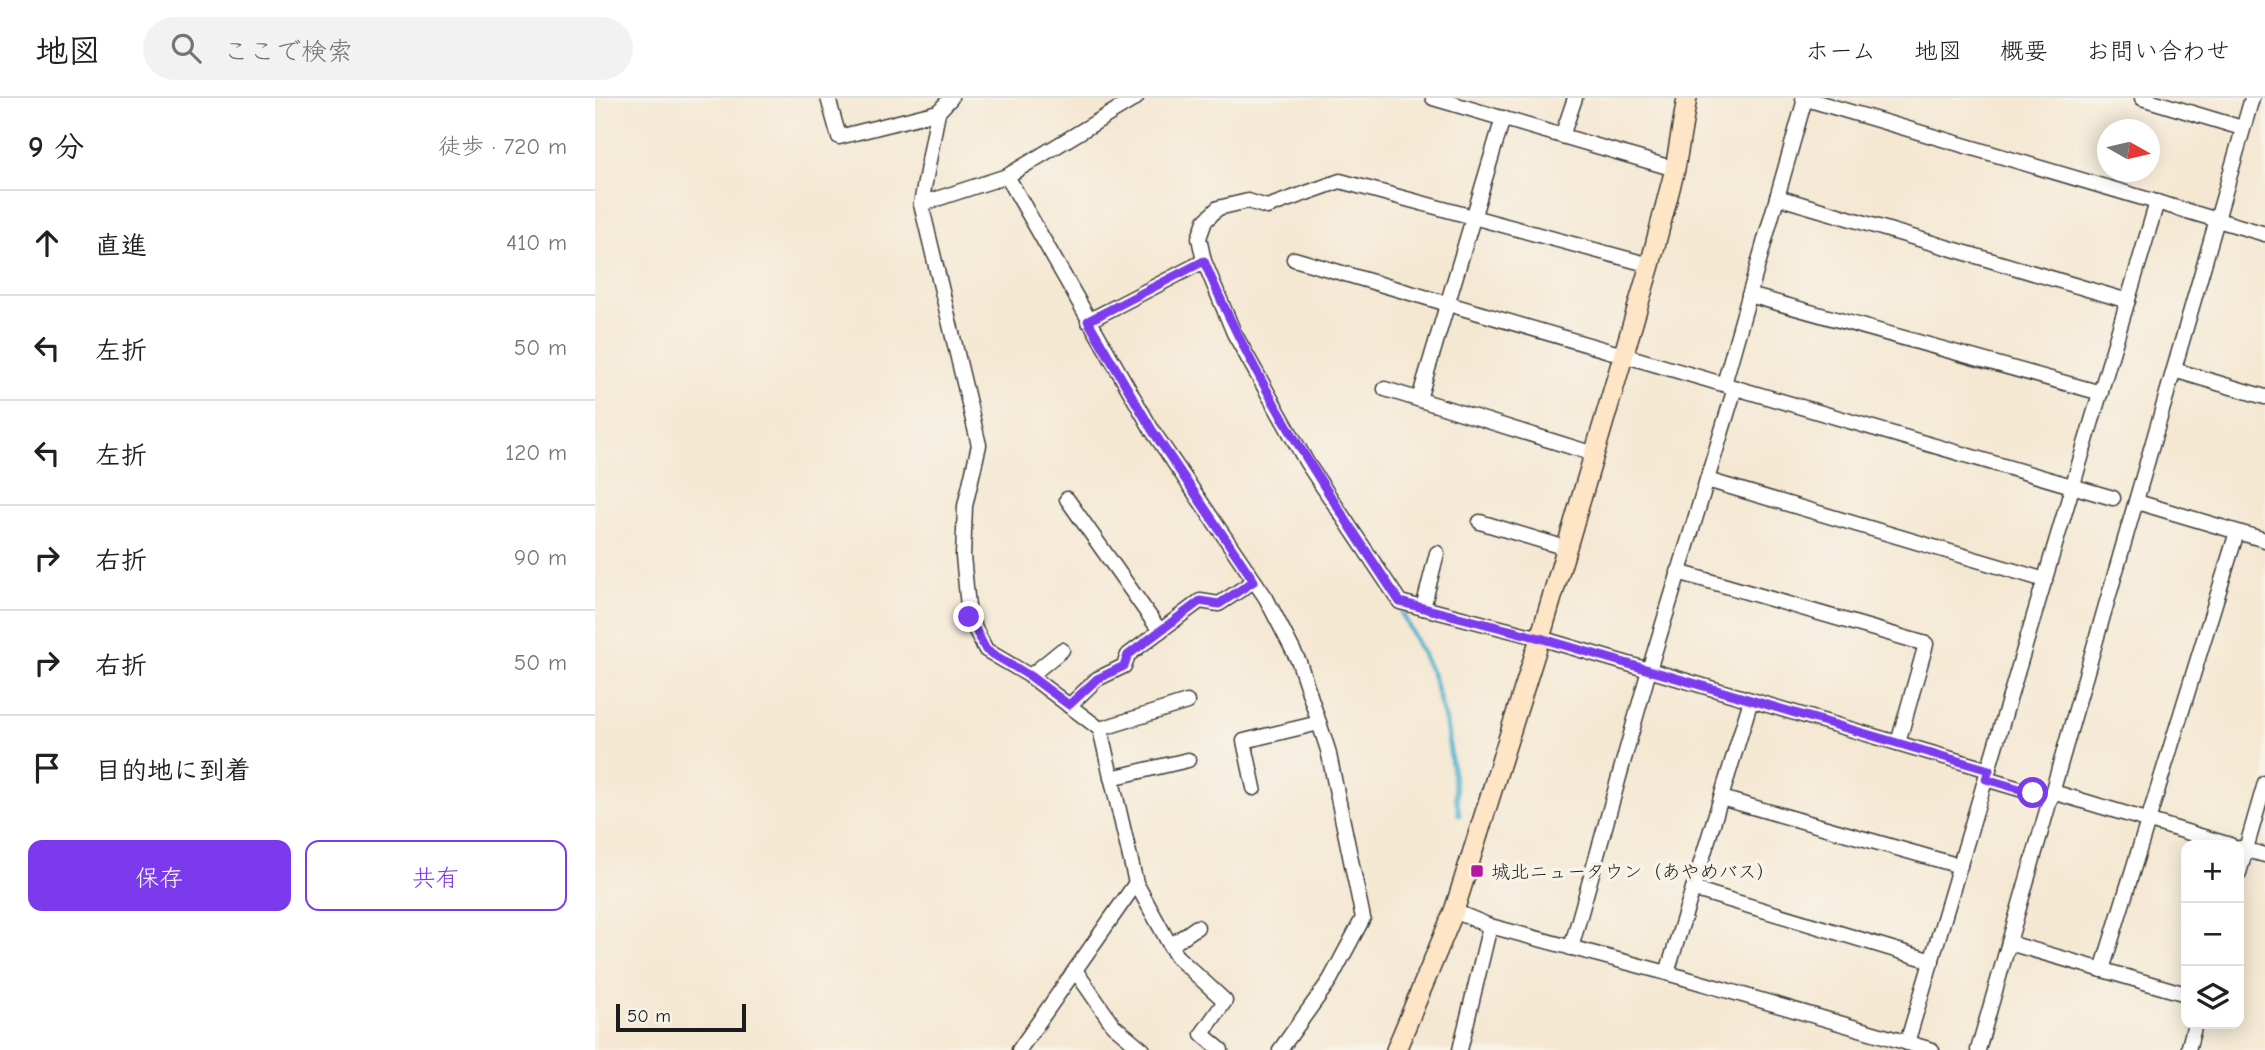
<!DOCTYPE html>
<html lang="ja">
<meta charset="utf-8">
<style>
:root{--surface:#fff;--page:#f2f2f2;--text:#202124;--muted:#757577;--line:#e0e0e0;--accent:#7c3aed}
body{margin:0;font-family:"Comic Neue","Klee One",sans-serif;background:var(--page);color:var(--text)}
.controls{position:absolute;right:21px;bottom:21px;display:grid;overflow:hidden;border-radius:14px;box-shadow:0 4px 18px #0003}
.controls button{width:63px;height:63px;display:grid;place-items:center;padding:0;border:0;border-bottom:2px solid var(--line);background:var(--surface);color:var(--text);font:35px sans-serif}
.compass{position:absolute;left:1502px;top:21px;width:63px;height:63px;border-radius:50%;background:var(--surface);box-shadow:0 4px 18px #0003;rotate:98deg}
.scale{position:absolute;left:21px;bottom:18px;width:130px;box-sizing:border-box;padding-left:7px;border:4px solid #1c1c1c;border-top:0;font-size:19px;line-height:24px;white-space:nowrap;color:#1c1c1c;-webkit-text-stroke:5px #f7f3e8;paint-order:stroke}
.stop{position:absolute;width:21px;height:21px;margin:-16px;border:5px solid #7c3aed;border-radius:50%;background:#fff}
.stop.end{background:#7c3aed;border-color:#fff;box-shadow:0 2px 7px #0008}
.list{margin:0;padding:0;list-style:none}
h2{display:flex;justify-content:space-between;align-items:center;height:91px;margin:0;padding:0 28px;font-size:30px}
h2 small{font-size:23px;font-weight:400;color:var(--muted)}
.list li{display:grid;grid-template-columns:46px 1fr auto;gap:21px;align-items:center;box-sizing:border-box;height:105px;padding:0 28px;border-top:2px solid var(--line)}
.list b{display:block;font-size:26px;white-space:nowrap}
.list em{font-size:23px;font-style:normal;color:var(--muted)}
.actions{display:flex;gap:14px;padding:21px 28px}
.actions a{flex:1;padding:16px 0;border:2px solid var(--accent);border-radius:14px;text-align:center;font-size:24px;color:var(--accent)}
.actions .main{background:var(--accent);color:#fff}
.icon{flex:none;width:38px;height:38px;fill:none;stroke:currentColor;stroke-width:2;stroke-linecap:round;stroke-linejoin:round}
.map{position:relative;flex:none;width:1670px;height:952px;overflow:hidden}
header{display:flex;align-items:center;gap:42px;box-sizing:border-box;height:98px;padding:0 35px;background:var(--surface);border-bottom:2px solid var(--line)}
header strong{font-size:33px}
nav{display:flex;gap:38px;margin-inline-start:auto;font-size:24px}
.search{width:490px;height:63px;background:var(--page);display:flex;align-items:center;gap:18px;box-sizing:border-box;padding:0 24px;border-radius:38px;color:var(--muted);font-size:26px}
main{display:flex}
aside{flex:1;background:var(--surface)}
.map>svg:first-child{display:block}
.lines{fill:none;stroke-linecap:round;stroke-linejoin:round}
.stream{stroke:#4eb3cd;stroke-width:5}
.street-casing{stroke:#3d3b37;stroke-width:17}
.secondary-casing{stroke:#3d3b37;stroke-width:22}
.street{stroke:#fff;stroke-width:14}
.secondary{stroke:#fde5c5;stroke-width:19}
.route{stroke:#7c3aed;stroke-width:9}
.poi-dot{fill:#b5179e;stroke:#f7f3e8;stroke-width:2.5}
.labels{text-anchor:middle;stroke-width:7;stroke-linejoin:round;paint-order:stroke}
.poi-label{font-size:19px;fill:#1c1c1c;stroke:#f7f3e8;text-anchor:start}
</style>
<header>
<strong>地図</strong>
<div class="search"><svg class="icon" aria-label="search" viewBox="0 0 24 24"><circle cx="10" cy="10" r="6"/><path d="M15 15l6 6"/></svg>ここで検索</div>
<nav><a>ホーム</a><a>地図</a><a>概要</a><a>お問い合わせ</a></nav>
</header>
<main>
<aside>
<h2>9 分<small>徒歩 · 720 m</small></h2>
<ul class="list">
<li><svg class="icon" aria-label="ahead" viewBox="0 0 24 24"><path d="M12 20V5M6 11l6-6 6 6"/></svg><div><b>直進</b></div><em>410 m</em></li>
<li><svg class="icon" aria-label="left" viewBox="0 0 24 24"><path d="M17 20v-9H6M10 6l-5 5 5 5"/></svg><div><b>左折</b></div><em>50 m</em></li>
<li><svg class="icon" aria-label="left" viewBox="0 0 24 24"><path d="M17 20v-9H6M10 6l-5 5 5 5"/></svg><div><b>左折</b></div><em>120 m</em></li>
<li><svg class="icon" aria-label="right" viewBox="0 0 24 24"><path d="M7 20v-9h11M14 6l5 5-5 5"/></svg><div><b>右折</b></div><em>90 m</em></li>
<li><svg class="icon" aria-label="right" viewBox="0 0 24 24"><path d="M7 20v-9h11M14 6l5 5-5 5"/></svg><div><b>右折</b></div><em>50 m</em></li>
<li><svg class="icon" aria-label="arrive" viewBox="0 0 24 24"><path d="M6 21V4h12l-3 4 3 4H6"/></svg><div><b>目的地に到着</b></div></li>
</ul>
<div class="actions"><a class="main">保存</a><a>共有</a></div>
</aside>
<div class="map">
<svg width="1670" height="952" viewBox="0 0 1670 952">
<rect width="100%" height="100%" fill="#f7f3e8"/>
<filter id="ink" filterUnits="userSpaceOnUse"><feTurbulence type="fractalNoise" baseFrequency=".0143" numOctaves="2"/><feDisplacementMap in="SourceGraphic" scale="14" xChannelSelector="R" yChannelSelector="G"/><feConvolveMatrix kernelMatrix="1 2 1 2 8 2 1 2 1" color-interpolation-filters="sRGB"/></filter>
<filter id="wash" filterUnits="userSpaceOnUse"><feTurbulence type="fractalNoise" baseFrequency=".00686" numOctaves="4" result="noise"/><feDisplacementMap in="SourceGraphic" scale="28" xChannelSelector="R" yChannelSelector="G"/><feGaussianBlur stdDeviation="1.57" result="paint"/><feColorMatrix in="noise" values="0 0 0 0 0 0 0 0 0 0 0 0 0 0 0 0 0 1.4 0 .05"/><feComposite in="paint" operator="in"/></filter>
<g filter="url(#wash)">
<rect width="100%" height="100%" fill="#f5e8d3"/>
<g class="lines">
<path class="stream" d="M807,515L838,578L851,625L864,717"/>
</g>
</g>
<g filter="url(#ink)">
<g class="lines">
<g class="street-casing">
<g id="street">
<path d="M233,0L244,39L343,14"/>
<path d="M356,0L343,14L326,106L384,347L370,408L368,458L374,519L391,552L435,578L505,631L541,785L424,952"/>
<path d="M838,0L1080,71"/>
<path d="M1208,0L1670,136"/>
<path d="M1547,0L1647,30"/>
<path d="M967,38L980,0"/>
<path d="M412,78L557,332L671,500L704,564L733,652L768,820L735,882L685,952"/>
<path d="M1182,99L1533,203"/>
<path d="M326,106L412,78L541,0"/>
<path d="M699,161L1518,400"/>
<path d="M1055,167L745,83L672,109L653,103L623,110L610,123L604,140L609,163L639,235L712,365L805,504L945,540L1394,672"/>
<path d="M1154,197L1506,295"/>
<path d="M493,223L609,163"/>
<path d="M1579,272L1670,299"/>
<path d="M1129,286L1210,1"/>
<path d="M790,291L999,356"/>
<path d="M824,301L908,20"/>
<path d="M1112,382L1450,482"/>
<path d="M472,401L565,533"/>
<path d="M1542,404L1670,442"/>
<path d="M885,424L971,450"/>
<path d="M1083,474L1331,546L1303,645"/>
<path d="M828,510L842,455"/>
<path d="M435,578L467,552"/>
<path d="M474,608L502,581L529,568L533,557L605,503L624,506L659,483"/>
<path d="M505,631L592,604"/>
<path d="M516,680L593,662"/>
<path d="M1391,681L1438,695"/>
<path d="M659,690L649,643L724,625"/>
<path d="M1458,694L1635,747"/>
<path d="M1126,700L1365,768"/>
<path d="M1644,750L1670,757"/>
<path d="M1644,775L1670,685"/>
<path d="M541,785L581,858L630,903L607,936L626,952"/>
<path d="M1098,791L1337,863"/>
<path d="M859,813L895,828L1072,875L1337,952"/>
<path d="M1414,845L1591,896"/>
<path d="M575,848L602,829"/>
<path d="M976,850L1054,572L1140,290"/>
<path d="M480,872L518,927L548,952"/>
<path d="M1507,872L1642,434"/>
<path d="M1072,875L1156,602"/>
<path d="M1312,945L1562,104"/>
<path d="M865,952L895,828"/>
<path d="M1383,952L1657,0"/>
<path d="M1593,952L1600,926"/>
</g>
</g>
<g class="secondary-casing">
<path id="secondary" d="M801,952L859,813L945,540L1055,167L1080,71L1092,0"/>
</g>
<use href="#street" class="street"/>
<use href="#secondary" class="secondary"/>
</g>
</g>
<g class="lines" filter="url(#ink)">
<path class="route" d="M374,519L391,552L435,578L474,607L502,581L529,568L533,557L605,503L624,506L659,483L557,332L493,223L609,163C661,288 730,392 805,504L945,540L1394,672L1391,681L1438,695"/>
</g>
<rect class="poi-dot" x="875" y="766" width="14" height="14" rx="3.5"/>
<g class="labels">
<g class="poi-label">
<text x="896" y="780">城北ニュータウン（あやめバス）</text>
</g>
</g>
</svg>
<div class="controls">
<button>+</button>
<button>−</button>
<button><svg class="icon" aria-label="layers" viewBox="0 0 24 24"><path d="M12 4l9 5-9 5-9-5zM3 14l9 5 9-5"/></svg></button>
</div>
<svg class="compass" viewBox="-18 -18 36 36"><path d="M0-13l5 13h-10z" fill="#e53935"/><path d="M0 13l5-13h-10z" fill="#757577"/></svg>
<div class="scale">50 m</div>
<div class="stop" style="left:1438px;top:695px"></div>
<div class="stop end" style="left:374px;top:519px"></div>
</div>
</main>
